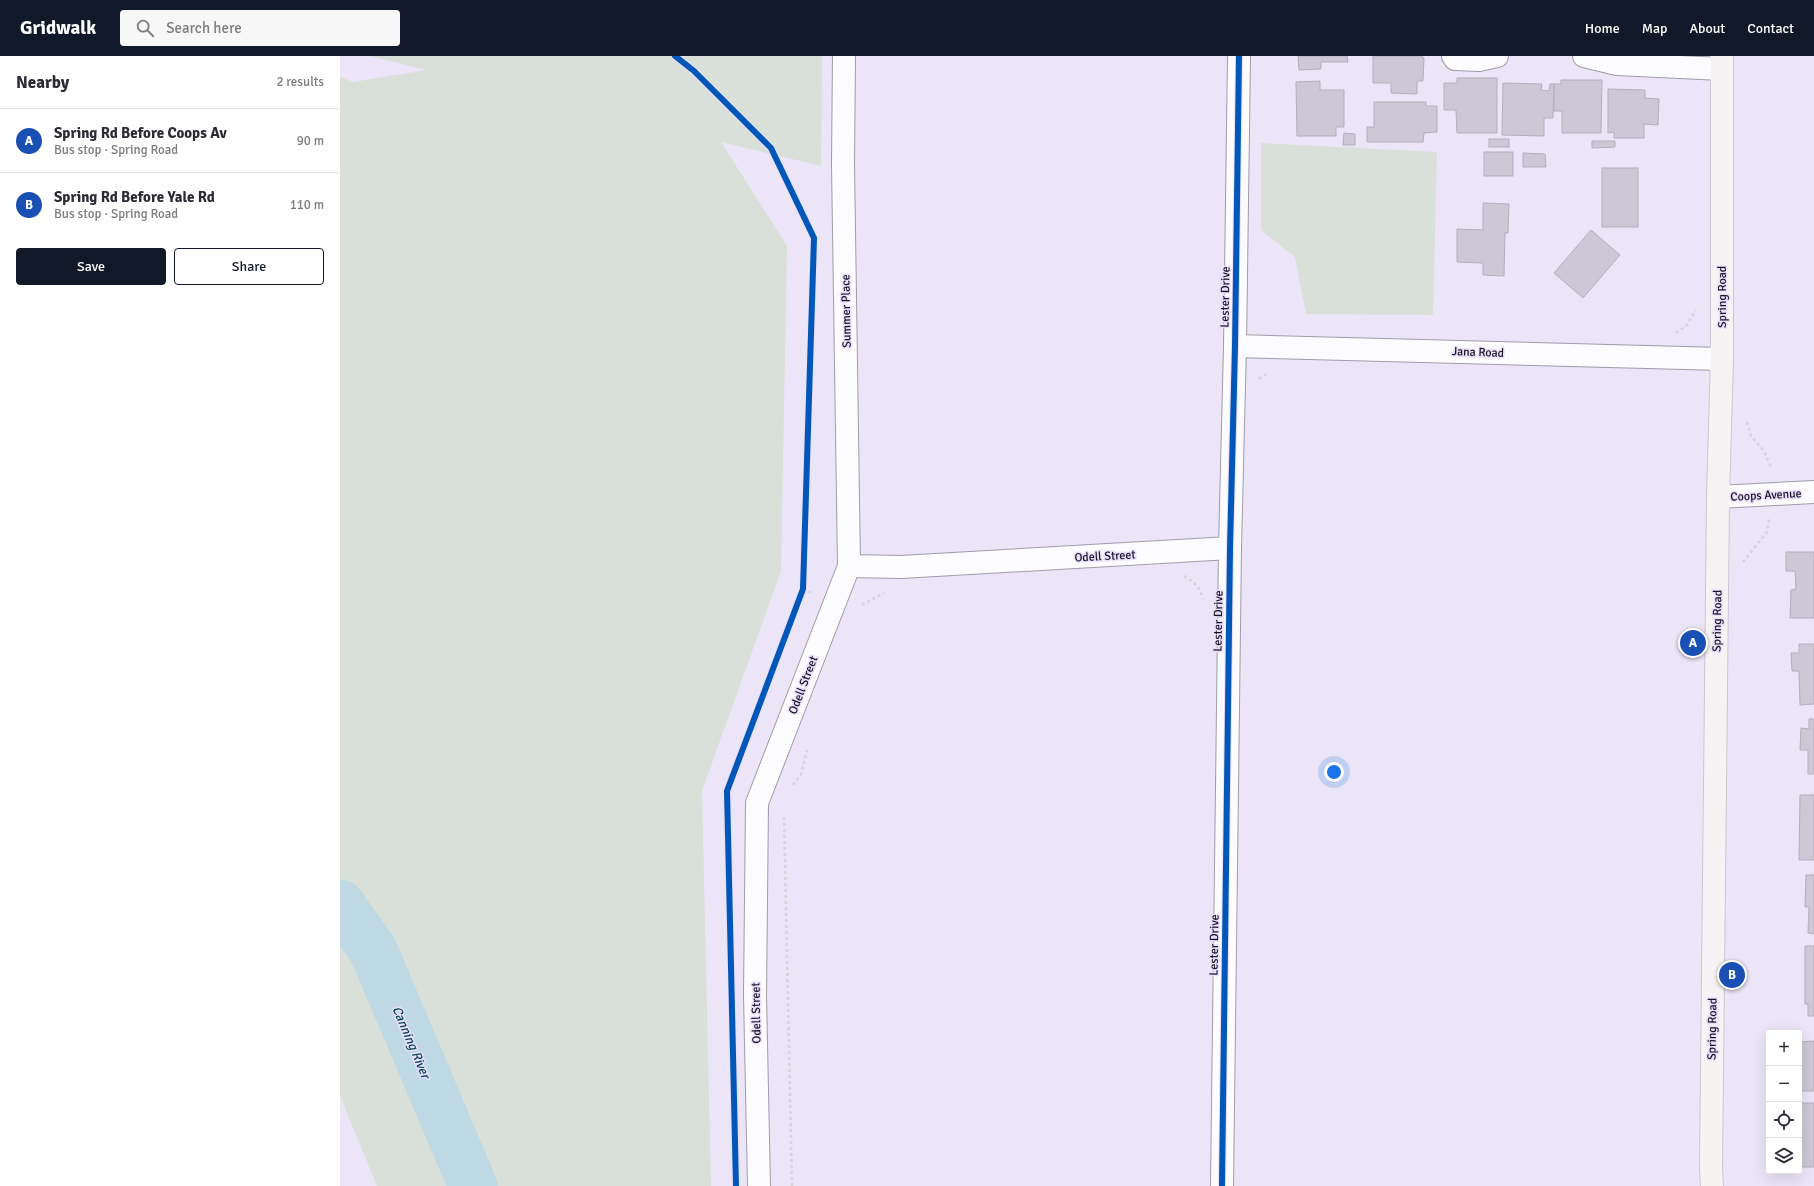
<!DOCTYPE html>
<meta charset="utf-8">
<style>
:root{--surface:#fff;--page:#f7f7f7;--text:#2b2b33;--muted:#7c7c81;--line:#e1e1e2;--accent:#111827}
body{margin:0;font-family:Signika,sans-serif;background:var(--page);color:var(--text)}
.controls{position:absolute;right:12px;bottom:12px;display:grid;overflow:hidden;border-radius:4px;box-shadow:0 4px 16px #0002}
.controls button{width:36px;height:36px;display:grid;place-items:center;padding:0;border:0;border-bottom:1px solid var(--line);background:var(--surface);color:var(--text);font:20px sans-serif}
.you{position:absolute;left:994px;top:716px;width:14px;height:14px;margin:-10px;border:3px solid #fff;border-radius:50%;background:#1a73e8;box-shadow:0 0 0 6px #1a73e833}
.badge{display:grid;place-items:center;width:26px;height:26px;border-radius:50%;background:var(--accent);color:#fff;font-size:13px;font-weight:700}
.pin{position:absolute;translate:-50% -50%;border:2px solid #fff;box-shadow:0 1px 4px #0006}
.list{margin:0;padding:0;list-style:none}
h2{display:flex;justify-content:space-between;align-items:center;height:52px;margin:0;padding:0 16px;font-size:17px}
h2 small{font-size:13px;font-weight:400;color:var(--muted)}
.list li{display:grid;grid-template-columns:26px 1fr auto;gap:12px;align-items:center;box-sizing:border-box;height:64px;padding:0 16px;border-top:1px solid var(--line)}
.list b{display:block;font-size:15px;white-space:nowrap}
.list p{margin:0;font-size:13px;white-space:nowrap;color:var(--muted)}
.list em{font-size:13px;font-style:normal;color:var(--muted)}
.actions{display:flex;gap:8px;padding:12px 16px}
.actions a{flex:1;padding:9px 0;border:1px solid var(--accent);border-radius:4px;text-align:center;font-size:14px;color:var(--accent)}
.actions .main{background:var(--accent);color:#fff}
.icon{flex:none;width:22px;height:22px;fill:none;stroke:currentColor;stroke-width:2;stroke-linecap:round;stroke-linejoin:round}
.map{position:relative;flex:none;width:1474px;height:1130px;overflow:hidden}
header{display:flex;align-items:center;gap:24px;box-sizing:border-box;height:56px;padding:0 20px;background:var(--accent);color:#fff}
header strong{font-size:19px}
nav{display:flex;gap:22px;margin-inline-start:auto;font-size:14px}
.search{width:280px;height:36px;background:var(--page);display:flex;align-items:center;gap:10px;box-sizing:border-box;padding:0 14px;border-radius:4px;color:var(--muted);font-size:15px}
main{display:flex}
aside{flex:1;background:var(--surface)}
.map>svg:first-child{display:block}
.green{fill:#d9e0d9}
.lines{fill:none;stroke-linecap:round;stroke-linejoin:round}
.river{stroke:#bed9e3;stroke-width:49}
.building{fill:#ccc8d5;stroke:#b3afbc}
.minor-casing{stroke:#a19ca9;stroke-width:24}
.major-casing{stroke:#cac7cf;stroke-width:24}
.path{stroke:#d6d4d9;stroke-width:2.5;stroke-dasharray:3 3;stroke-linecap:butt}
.minor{stroke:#fcfbfe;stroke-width:22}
.major{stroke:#f7f3f5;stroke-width:22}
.cycleway-casing{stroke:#e9defe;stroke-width:8}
.cycleway{stroke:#0057b8;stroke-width:6}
.labels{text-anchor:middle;stroke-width:3;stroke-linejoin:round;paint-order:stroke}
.street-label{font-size:12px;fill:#191520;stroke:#e9defe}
.water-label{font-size:13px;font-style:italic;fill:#06464d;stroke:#e9defe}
</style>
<header>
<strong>Gridwalk</strong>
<div class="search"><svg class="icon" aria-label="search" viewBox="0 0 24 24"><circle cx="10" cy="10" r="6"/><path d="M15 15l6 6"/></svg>Search here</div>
<nav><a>Home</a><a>Map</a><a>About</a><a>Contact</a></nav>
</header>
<main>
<aside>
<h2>Nearby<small>2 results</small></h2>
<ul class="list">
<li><span class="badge" style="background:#1a4fb4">A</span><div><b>Spring Rd Before Coops Av</b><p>Bus stop · Spring Road</p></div><em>90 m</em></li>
<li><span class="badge" style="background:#1a4fb4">B</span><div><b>Spring Rd Before Yale Rd</b><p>Bus stop · Spring Road</p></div><em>110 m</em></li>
</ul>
<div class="actions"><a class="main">Save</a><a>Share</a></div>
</aside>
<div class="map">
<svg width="1474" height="1130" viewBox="0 0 1474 1130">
<rect width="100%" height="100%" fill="#ebe5f7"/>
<g class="green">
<path d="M30,0H482L481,110L381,86L447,190L441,515L362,735L371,1130H37L0,1040V21L13,26L86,14Z"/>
<path d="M921,87L1097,96L1093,259L966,258L955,201L921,174Z"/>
</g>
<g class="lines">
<path class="river" d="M0,848L33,894L133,1130"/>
</g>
<g class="building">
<path d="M958,0H1007L1008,6H981V13L959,14Z"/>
<path d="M1033,0H1081L1084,2L1083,25H1077V38L1051,37V27H1033Z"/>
<path d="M1117,22H1157V77H1117L1116,54H1104V27H1117Z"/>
<path d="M1221,24H1262L1261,77H1222V55H1214V28H1221Z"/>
<path d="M980,25V34H1004V71H996V80H957L956,26Z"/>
<path d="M1163,27L1202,28L1201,34L1209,35L1210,28H1214L1213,62H1204V80L1162,79Z"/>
<path d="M1268,33L1305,34V42L1319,43L1318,69L1304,68V82H1274V76L1268,77Z"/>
<path d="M1034,46H1086V50H1097V76L1084,77L1083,86H1027V71H1034Z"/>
<path d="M1004,77L1015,78V89H1003Z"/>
<rect x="1149" y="83" width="20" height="8"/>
<path d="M1252,85H1275V91L1252,92Z"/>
<rect x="1144" y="96" width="29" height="24"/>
<path d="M1183,97L1205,98L1206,111H1183Z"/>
<rect x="1262" y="112" width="36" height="59"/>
<path d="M1143,147L1169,148L1168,177H1165L1164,220L1143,219V207L1117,206V173L1143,174Z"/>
<path d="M1251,174L1280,199L1243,242L1214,217Z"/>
<path d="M1446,496H1474V562H1450L1451,534L1456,533L1455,515H1446Z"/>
<path d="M1459,588H1474V648L1460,649L1459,615H1452L1451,597H1459Z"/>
<path d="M1469,663H1474V718H1468V694H1460L1461,672L1469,673Z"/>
<path d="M1460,739H1474V804H1459Z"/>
<path d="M1466,819H1474V878L1468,877L1469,851H1465Z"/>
<path d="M1465,890H1474V960H1468V948H1465Z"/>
<path d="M1474,985V1035H1459V986Z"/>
<rect x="1459" y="1047" width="15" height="64"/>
</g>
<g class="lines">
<g class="minor-casing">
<g id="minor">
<path d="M504,0L503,107L509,510"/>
<path d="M1113,0L1115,3L1139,4L1157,0"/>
<path d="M1244,0L1277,8L1382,13"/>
<path d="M895,290L1382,303"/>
<path d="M1378,441L1474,436"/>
<path d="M419,1130L415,939L417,747L509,510L561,511L890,492"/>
<path d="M882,1130L890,492L895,290L899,0"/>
</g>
</g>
<g class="major-casing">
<path id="major" d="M1372,1130L1371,1112L1378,441L1382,303V0"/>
</g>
<g class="path">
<path d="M1336,277L1347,269L1356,254"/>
<path d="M919,323L928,317"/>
<path d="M1407,366L1411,380L1424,395L1431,412"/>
<path d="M1403,506L1427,476L1429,463"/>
<path d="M844,520C854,526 860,531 863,543"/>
<path d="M463,533L472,537"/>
<path d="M522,549L544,537"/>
<path d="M453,729L461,718L467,694"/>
<path d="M444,761L452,1130"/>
</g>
<use href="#minor" class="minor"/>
<use href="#major" class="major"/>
<g class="cycleway-casing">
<g id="cycleway">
<path d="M335,0L354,15L431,92L474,182L463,533L387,735L396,1130"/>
<path d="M882,1130L890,492L895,290L899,0"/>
</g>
</g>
<use href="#cycleway" class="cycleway"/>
</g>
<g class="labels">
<g class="street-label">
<text transform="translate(885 241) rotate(-89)" y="4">Lester Drive</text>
<text transform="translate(1382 241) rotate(-90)" y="4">Spring Road</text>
<text transform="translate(506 255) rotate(-91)" y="4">Summer Place</text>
<text transform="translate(1138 296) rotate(2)" y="4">Jana Road</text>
<text transform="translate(1426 439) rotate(-3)" y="4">Coops Avenue</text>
<text transform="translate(765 500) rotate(-3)" y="4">Odell Street</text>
<text transform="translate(878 565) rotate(-89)" y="4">Lester Drive</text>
<text transform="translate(1377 565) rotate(-89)" y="4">Spring Road</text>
<text transform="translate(463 629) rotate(-69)" y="4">Odell Street</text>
<text transform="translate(874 889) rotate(-89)" y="4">Lester Drive</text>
<text transform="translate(416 957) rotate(-91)" y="4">Odell Street</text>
<text transform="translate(1372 973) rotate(-89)" y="4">Spring Road</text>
</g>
<g class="water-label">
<text transform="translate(72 986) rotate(67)" y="5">Canning River</text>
</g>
</g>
</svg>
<div class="controls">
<button>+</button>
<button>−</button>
<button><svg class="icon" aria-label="locate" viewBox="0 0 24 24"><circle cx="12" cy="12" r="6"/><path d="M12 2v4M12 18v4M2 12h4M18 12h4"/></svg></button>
<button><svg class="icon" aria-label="layers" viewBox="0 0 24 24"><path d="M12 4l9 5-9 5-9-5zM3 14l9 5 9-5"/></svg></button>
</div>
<div class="you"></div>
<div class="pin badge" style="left:1353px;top:587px;background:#1a4fb4">A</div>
<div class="pin badge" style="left:1392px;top:919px;background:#1a4fb4">B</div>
</div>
</main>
